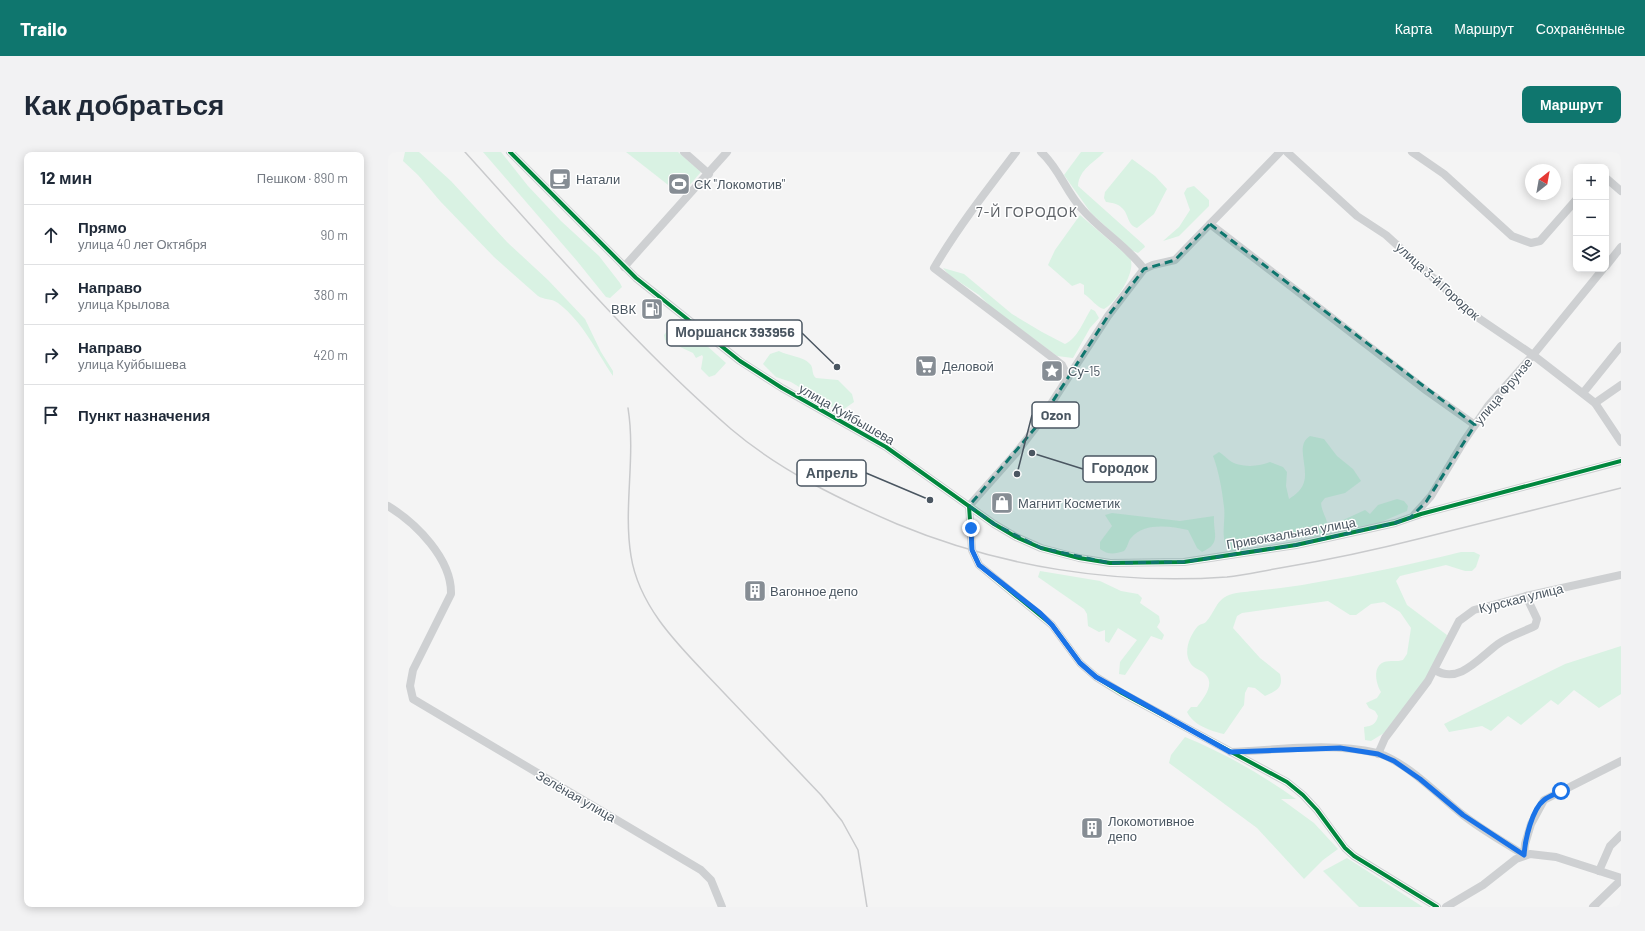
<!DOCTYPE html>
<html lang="ru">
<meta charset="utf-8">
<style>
:root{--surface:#fff;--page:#f2f2f3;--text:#1f2937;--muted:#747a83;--line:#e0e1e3;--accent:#0f766e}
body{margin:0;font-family:Barlow,sans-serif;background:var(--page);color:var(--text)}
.controls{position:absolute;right:12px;top:12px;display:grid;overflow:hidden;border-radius:8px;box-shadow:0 2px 10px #0003}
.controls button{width:36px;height:36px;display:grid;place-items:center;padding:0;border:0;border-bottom:1px solid var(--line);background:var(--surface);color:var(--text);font:20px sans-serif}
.compass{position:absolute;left:1137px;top:12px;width:36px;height:36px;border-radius:50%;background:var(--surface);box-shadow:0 2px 10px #0003;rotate:31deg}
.stop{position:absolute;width:12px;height:12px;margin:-9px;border:3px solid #1a73e8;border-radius:50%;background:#fff}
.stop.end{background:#1a73e8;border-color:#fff;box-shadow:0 1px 4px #0008}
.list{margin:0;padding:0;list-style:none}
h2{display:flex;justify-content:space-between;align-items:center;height:52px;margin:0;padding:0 16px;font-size:17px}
h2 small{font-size:13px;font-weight:400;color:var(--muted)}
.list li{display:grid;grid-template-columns:26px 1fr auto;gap:12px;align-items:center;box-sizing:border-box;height:60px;padding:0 16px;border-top:1px solid var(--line)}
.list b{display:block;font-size:15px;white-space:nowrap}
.list p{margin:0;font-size:13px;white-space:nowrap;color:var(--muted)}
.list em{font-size:13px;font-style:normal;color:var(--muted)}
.icon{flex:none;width:22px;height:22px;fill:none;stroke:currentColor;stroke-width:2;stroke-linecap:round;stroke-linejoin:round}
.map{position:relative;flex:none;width:1233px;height:755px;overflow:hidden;border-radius:8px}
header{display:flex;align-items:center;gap:24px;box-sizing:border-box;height:56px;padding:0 20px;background:var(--accent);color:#fff}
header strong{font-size:19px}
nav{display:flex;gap:22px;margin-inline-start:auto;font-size:14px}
.intro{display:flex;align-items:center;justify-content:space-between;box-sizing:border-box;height:96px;padding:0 24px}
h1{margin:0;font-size:28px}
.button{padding:10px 18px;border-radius:8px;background:var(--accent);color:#fff;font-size:14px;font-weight:700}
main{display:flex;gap:24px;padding:0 24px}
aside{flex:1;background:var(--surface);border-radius:8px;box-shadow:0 2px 10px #0003}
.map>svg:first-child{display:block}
.green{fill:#d9f2e3}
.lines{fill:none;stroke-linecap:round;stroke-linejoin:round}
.minor{stroke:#ced0d2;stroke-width:8}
.rail{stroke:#c9cacc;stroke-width:1.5}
.cycleway-casing{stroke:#fff;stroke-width:6}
.cycleway{stroke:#00873e;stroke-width:4}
.route{stroke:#1a73e8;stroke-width:5}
.marked{fill:#0f766e;fill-opacity:0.2;stroke:#0f766e;stroke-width:3;stroke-dasharray:8 5;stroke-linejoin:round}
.labels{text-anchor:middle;stroke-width:3;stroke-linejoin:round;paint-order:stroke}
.poi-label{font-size:13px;fill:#4a5661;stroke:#fff;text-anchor:start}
.street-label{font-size:13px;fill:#4a5661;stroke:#fff}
.neighbourhood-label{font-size:14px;letter-spacing:1px;fill:#5f6368;stroke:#fff}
.leader{fill:none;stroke:#4a5661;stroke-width:1.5}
.callout-dot{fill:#4a5661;stroke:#fff;stroke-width:1.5}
.callout{fill:#fff;stroke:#4a5661;stroke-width:1.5}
.callout-label{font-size:14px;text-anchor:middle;font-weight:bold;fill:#4a5661}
</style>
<header>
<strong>Trailo</strong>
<nav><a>Карта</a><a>Маршрут</a><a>Сохранённые</a></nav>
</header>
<div class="intro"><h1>Как добраться</h1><a class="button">Маршрут</a></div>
<main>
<aside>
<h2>12 мин<small>Пешком · 890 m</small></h2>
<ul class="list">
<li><svg class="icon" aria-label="ahead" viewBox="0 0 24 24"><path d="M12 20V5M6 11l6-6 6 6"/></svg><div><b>Прямо</b><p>улица 40 лет Октября</p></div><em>90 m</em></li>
<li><svg class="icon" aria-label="right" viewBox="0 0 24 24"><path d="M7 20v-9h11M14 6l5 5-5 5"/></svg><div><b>Направо</b><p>улица Крылова</p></div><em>380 m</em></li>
<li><svg class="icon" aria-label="right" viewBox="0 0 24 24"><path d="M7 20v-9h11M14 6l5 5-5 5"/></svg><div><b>Направо</b><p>улица Куйбышева</p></div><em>420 m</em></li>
<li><svg class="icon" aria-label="arrive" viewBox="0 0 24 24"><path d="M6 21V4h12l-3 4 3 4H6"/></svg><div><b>Пункт назначения</b></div></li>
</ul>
</aside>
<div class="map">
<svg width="1233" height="755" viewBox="0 0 1233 755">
<rect width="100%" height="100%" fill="#f4f4f4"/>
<g class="green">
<path d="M17,0H31L63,29L119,90L160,128L197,167L213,200L225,219V224C208,199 195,170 170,151C163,146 156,148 150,144L106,105L52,49L30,23L15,9Z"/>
<path d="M95,0H113L140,34L173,69L211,104L232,131L234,135L222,146L218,145L189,109Z"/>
<path d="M238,0H290L313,20L293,43Z"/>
<path d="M693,0H716C707,10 691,17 690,34L756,93L757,95L750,101L743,98L703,61L676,23Z"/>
<path d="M744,7L767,24L779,37L766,62L749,76C739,73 741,62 734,56C729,51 724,51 718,50L716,46L717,40Z"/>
<path d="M806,34L821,48V54L791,84L775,89L791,75L802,58L796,41L799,36Z"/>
<path d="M692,63L742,106C749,119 728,151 716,157C709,156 703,146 696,142V133L692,131L684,134L683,133L660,113L667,98Z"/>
<path d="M555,116L576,122L624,162L654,180L677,192C690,186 696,168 703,157L707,159L711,166L702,176L685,206L669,204L604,156L591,143L561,123Z"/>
<path d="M282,176L291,177L306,189L318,193L338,211L327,223L321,225L313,217L315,205L314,203L308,206L305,201L277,188L276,183Z"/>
<path d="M391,199C400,204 415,204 422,212C426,216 423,222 428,226L450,228L464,242L466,250L456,257L444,255L403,230L388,225L375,212L382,202Z"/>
<path d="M922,284L936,287L949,304L965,317L973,329L957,341L937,346L933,351C934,362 941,368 940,379L927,384L887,388L842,400C831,388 838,370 836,355C834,338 831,320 825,304L831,300C835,302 837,305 841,308C851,316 871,315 882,310L895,315L899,320L898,334L901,347C904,345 908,342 911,339C927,322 904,295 922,284Z"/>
<path d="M1009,347L1016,349L1020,354L1019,359L993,370L960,377L953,376V369L977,358L982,362L990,353Z"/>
<path d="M724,361L792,369L826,364C825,382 834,391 814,400L809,396L800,378C782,374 756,370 743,386C740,389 740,395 736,399C727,402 720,403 712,397V390L724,374L717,363Z"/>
<path d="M1073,400H1086L1092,403L1088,415L1084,419H1077L1058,413L1012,424L1008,429L1019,453L1059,483L1058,489L1040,525L996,581L983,589L977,588L976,575C984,574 988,572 990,564L987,559L981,556L978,551L989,546L993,540C988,532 984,515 996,510C1002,508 1009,510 1015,508L1019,502L1023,476L1012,460L996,450L983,452L968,463H962L940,449L854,461L849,464L845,476L872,506L892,522C896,536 888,539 877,544L867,536L860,535L857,541L856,553L836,582C823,579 805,573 799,560L803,555H809C815,547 827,533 818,523C815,519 810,518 806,515C793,504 801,484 810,474C812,472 816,472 818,470C827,460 828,448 841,443C849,440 858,440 865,439C885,437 905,435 925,431C975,423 1024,412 1073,400Z"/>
<path d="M652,419L712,429L733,439L750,442L754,446L752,451L771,464L772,470L769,475L776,483L774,488L763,484L737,523L731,522L732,510L749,488L730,476L721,491L717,489V478L711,480L700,474L699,462L696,457L650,425Z"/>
<path d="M1233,494V542L1211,556L1186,538L1170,553L1163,548L1133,573L1120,564L1103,579L1094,574L1061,580L1056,572L1177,512Z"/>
<path d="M797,585C836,601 873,622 908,647H893L926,671L950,697L935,708L916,727L869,676L781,611L783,603Z"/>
<path d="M959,706L1035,755H971L935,719Z"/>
</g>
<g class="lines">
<g class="minor">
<path d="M122,0L248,126L352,209L394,236L498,295L606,372L628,385L653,396L691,406L722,411L796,410L908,393L1007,371L1033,362L1233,309"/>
<path d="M296,0L321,22"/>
<path d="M628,0C599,38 570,75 546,116L665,206L674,213L680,225"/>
<path d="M653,0C671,16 678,40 694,57C713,79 738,93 756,117"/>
<path d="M899,0L969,64L998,83L1086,163L1145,203L1207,251L1233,290"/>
<path d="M1024,0L1056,22L1124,84L1143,91L1152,89L1188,48"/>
<path d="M1218,26L1233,39"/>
<path d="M822,72L1039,239L1087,273"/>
<path d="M1218,114L1233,95"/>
<path d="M236,115L339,0"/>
<path d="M1195,241L1233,194"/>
<path d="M1207,251L1233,233"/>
<path d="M0,354C28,371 64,407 63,442L25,518L22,534L25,547L313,718L323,728L334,755"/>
<path d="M581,354L584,398L591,413L664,473L692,511L708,525L734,541L899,630L915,643L929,658L957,696L966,704L1049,755"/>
<path d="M581,354L628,301L648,275L720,164L756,117L765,113L787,108L892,0"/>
<path d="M1026,363L1043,344L1076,289L1100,254L1145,203L1215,117"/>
<path d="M1047,518C1071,533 1092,505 1110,492C1121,484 1135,480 1147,474L1149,467L1138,444"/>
<path d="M843,600C890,598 942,590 989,601C1018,609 1052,645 1075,663C1094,678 1116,690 1136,703"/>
<path d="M990,602L997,586L1040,529L1071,469L1086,458L1138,444L1233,423"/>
<path d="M1136,703L1137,692L1143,672L1156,648L1233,609"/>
<path d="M1211,719L1222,694L1233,683"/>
<path d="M1058,755L1095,733L1128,707L1142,702L1168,705L1233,726"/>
<path d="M1205,755L1233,728"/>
</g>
<g class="rail">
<path d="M77,0C163,95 246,193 343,277C391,318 451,347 509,372C613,415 727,433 839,425C857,423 874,419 892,416C940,408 987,398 1034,386C1100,369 1167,353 1233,336"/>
<path d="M240,256C248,306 235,355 243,404C252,461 300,502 337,542C369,576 401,609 433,643L454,669L470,698L479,755"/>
</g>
<g class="cycleway-casing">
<g id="cycleway">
<path d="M122,0L248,126L352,209L394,236L498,295L606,372L628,385L653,396L691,406L722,411L796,410L908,393L1007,371L1033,362L1233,309"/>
<path d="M581,354L584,398L591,413L664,473L692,511L708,525L734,541L899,630L915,643L929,658L957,696L966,704L1049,755"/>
</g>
</g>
<use href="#cycleway" class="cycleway"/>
</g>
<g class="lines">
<path class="route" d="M583,376L584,398L591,413L652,461L664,473L692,511L708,525L842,600L952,596L990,602L1006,609L1032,627L1075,663L1136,703C1137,688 1144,657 1156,648C1161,644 1167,642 1173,639"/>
</g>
<path class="marked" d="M822,72L1087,273L1038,350L1022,366L1007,371L908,393L796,410L722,411L653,396L606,372L581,354L648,275L720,164L756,117L787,108Z"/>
<defs>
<g id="cafe-square" transform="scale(1.15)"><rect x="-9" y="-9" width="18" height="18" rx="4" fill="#868d94" stroke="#fff"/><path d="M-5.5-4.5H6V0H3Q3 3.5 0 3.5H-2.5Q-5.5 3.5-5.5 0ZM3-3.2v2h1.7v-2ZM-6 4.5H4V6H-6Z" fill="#fff"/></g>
<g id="stadium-square" transform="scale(1.15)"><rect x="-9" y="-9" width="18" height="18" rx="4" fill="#868d94" stroke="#fff"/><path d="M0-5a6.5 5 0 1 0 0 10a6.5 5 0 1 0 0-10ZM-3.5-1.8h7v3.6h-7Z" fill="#fff"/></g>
<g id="fuel-square" transform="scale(1.15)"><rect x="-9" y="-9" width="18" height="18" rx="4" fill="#868d94" stroke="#fff"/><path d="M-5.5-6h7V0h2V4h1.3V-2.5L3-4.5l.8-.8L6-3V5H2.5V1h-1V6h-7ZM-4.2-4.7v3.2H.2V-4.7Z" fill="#fff"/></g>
<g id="supermarket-square" transform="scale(1.15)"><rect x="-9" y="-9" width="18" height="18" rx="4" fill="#868d94" stroke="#fff"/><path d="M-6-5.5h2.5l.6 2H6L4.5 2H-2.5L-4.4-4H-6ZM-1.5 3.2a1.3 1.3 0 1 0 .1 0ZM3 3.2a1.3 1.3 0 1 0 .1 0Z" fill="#fff"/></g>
<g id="sight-square" transform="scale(1.15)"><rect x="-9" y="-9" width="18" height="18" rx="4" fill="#868d94" stroke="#fff"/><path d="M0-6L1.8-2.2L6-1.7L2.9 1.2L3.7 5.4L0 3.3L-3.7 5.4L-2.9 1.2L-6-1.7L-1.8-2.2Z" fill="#fff"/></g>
<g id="shop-square" transform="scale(1.15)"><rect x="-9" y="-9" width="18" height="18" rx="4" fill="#868d94" stroke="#fff"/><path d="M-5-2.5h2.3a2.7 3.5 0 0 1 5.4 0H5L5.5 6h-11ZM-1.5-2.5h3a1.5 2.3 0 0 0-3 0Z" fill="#fff"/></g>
<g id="building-square" transform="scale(1.15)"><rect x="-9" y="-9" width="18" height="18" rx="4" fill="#868d94" stroke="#fff"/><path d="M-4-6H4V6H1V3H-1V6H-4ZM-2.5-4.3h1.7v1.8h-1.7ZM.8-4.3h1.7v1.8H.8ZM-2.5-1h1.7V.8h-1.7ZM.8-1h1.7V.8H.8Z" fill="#fff"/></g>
</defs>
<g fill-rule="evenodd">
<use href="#cafe-square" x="172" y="27"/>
<use href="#stadium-square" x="291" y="32"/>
<use href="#fuel-square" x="264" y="157"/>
<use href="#supermarket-square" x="538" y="214"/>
<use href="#sight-square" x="664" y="219"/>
<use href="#shop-square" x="614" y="351"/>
<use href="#building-square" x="367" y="439"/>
<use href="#building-square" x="704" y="676"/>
</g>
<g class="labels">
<g class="poi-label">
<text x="188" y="32">Натали</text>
<text x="306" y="37">СК "Локомотив"</text>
<text x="248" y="162" text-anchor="end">ВВК</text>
<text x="554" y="219">Деловой</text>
<text x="680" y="224">Су-15</text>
<text x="630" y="356">Магнит Косметик</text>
<text x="382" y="444">Вагонное депо</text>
<text x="720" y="674">Локомотивное<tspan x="720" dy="15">депо</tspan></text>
</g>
<g class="street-label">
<text transform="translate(1050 129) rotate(42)" y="5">улица 3-й Городок</text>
<text transform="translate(1115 239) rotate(-50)" y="5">улица Фрунзе</text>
<text transform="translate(459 262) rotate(30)" y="5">улица Куйбышева</text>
<text transform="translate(903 381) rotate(-10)" y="5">Привокзальная улица</text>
<text transform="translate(1133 446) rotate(-14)" y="5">Курская улица</text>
<text transform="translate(188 644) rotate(30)" y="5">Зелёная улица</text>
</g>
<g class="neighbourhood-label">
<text x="639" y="65">7-Й ГОРОДОК</text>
</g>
</g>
<path class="leader" d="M449 215L414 181M629 322L644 263M644 301L695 317M542 348L478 321"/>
<g class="callout-dot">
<circle cx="449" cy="215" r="4"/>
<circle cx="629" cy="322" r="4"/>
<circle cx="644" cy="301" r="4"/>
<circle cx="542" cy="348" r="4"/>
</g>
<g class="callout">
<rect x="279" y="168" width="135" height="26" rx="4"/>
<rect x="644" y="250" width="47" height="26" rx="4"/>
<rect x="695" y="304" width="73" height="26" rx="4"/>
<rect x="409" y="308" width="69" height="26" rx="4"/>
</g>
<g class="callout-label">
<text x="347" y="185">Моршанск 393956</text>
<text x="668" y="268">Ozon</text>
<text x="732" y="321">Городок</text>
<text x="444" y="326">Апрель</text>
</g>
</svg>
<div class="controls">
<button>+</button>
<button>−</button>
<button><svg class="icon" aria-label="layers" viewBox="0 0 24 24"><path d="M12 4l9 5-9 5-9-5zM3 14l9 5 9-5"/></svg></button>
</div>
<svg class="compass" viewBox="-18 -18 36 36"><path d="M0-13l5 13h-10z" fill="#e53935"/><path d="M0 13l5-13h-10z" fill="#747a83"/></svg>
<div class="stop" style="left:1173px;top:639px"></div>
<div class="stop end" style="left:583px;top:376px"></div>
</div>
</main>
